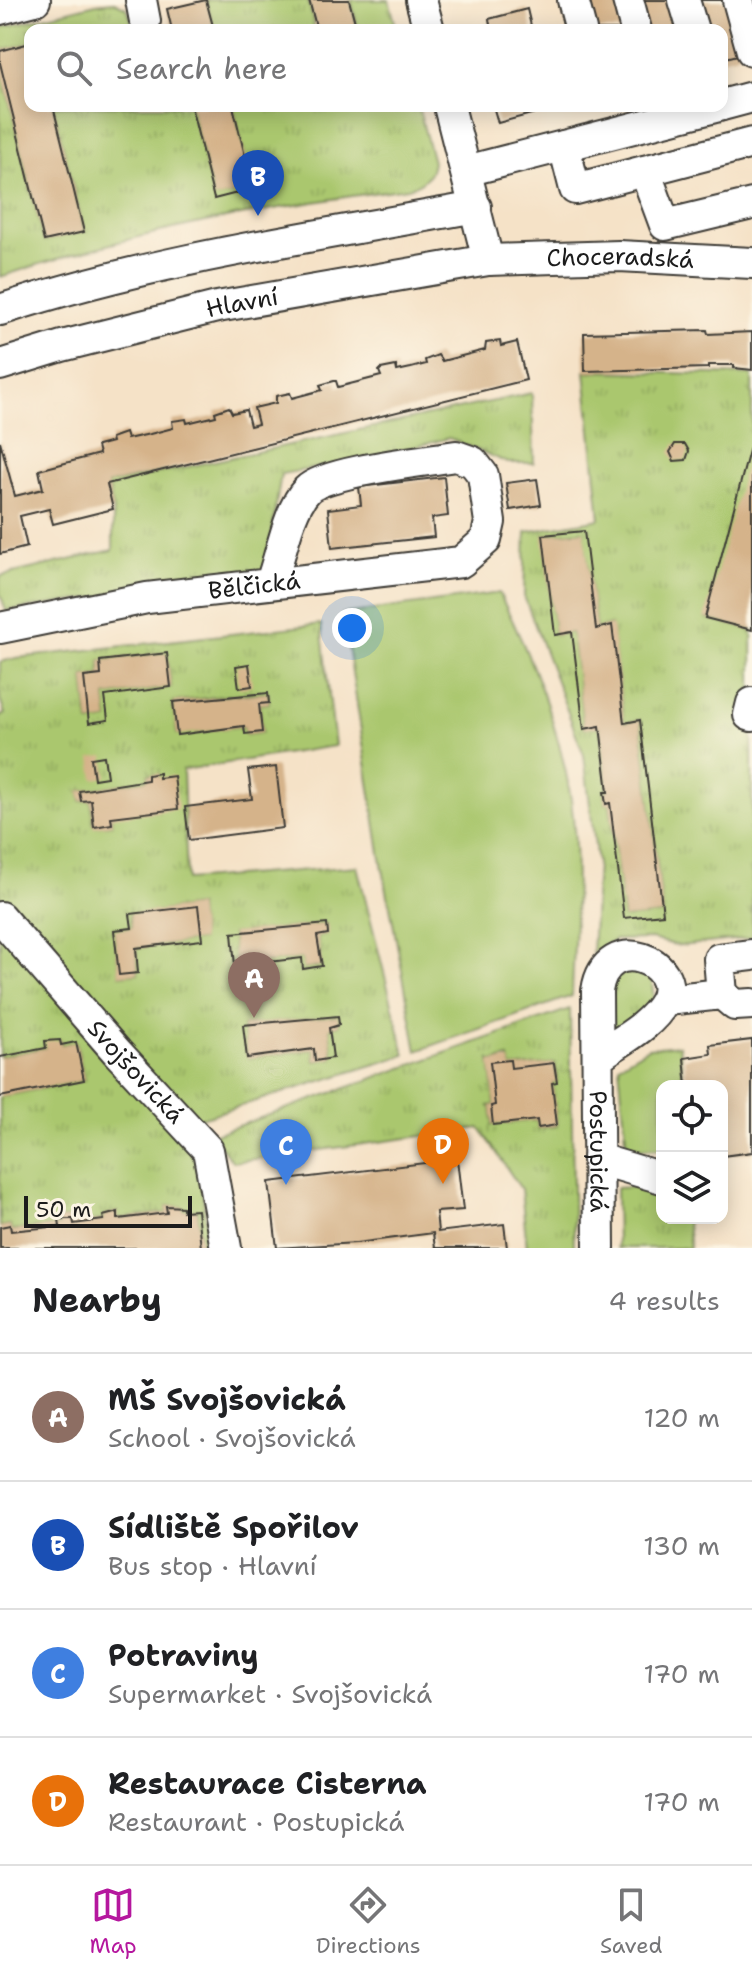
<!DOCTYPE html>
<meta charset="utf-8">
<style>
:root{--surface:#fff;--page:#f6f6f6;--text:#202124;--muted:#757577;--line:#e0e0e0;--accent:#b5179e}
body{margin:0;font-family:"Shantell Sans",sans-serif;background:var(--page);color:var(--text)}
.controls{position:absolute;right:24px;bottom:24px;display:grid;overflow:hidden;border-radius:16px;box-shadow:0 4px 20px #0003}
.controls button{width:72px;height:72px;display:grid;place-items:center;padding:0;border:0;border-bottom:2px solid var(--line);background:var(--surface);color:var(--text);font:40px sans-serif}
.scale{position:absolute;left:24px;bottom:20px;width:168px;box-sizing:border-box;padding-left:8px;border:4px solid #1c1c1c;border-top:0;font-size:22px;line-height:28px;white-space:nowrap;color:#1c1c1c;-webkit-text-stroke:6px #fcf5e5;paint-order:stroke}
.you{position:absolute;left:352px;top:628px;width:28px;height:28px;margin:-20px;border:6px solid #fff;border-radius:50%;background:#1a73e8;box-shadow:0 0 0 12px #1a73e833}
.badge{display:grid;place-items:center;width:52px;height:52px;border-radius:50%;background:var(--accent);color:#fff;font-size:26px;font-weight:700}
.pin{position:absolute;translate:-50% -66px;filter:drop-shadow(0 2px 4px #0008)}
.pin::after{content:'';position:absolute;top:42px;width:28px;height:24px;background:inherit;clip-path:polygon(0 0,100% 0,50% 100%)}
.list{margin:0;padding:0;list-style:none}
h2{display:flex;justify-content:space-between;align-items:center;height:104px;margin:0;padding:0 32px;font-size:34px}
h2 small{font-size:26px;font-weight:400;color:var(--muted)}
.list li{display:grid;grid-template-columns:52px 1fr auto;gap:24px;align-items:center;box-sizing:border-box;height:128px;padding:0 32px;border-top:2px solid var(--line)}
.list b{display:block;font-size:30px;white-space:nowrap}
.list p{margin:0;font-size:26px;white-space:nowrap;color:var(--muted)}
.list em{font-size:26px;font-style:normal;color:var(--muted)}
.icon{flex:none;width:44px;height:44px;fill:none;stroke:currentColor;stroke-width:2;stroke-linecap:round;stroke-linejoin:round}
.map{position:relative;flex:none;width:752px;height:1248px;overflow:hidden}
.search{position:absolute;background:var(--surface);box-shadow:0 4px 20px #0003;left:24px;right:24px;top:24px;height:88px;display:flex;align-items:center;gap:20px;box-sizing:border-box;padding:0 28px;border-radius:16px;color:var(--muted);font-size:30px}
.sheet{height:616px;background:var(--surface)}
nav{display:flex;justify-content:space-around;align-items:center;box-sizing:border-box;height:112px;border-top:2px solid var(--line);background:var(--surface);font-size:22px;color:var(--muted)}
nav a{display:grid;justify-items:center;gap:4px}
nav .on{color:var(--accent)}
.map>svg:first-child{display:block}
.grass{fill:url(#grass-tufts);stroke:#637245;stroke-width:2;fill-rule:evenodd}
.green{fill:#aac76e;stroke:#637245;stroke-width:2}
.building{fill:#d5b38a}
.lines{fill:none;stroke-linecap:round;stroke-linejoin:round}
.minor-casing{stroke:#3d3a36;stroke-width:34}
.minor{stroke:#fff;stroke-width:30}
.labels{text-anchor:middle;stroke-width:6;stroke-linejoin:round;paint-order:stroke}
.street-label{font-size:24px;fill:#1c1c1c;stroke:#fcf5e5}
</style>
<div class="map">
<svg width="752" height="1248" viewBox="0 0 752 1248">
<defs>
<pattern id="grass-tufts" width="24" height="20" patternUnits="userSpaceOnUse" patternTransform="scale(2)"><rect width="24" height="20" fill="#aac76e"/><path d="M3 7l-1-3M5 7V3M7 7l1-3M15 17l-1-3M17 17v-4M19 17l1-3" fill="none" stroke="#92aa5f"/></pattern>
</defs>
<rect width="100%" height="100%" fill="#fcf5e5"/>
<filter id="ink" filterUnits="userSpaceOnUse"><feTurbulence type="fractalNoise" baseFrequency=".0125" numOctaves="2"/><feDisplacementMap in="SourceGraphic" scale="16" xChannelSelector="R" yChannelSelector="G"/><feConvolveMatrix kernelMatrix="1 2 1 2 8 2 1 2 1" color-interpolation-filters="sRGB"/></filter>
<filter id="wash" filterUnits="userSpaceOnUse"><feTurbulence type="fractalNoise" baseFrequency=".006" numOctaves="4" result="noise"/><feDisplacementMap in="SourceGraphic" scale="32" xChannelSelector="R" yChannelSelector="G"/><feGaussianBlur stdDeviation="1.8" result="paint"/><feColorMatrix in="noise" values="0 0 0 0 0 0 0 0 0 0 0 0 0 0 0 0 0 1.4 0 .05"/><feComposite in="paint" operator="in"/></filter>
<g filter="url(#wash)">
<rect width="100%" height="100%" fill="#f5e2c7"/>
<g class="grass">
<path d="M206,0H308L315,30H214Z"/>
<path d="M351,0H389L397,30H358Z"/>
<path d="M114,2L127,8L135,30H30V43L0,51V28L96,4Z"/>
<path d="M0,63L44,241L84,231L53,106H191L214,198L253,189L233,106H418L433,162C431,177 422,184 408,188C269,207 133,232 0,277Z"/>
<path d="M585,371L752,375V448L706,618L752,630V938L679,946L651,939L615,940L592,953L597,863L584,755L524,596L526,532L600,519ZM583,531L596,629L611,625L624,723L640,720L663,914L624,918L610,803H606L604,792H608L600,726L584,728L572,632L555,635L544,535Z"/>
<path d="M532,393L534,463H508L449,438L368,459L281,474L265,573L6,611L0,593V576L113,550V509L107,484Z"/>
<path d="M321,624L335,746L183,770L187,880L357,866L405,1055L175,1126L197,1154L210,1248H201L197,1210L183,1211L182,1207L167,1206V1213L118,1219L117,1212L104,1216V1220L74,1224L73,1219H59L60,1226L11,1231L10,1225L0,1227V1097L84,1080L76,1042L61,1045L60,1040L46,1048L0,1057V716L5,714L0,700V662L16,658ZM167,653L171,687L105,696L108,720L89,723L84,677L101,675L100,661ZM268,693L269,703L259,704L262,732L245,734L244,726L177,734L173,702L240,694ZM159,774V778L111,817L112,824L94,826L91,800L81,801L80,791L148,780V775ZM198,906L201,940L136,948L138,973L120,975L114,931L132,928L130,915ZM326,924L327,934L317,936L321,966L304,969L302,958L236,966L232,934ZM337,1016L339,1025L329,1028L333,1058L315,1061L314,1049L248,1058L243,1026Z"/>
<path d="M618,966L651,974L654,1000L613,1033L607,977Z"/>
<path d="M570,1009L574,1248H527L521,1189L480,1128L233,1162L212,1135ZM509,1058L511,1068L555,1063L557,1081L552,1083L557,1126L539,1128V1130L537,1120L491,1125L493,1124L491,1107L488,1106L495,1105L490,1060L492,1062Z"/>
<path d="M634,1178L662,1187V1218H686L690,1248H617L616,1188L634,1187Z"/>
</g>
<g class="green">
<path d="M499,593C531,656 560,730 571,800C580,864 574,932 572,996L417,1051L380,853L343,614Z"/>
<path d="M679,1045L684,1086H662V1148L627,1149L619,1065L648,1048Z"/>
</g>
<g id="blocks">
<g class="building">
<path d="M206,0L214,30H172L167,9Z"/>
<path d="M309,0H349L357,30H317Z"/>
<path d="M586,0H670L678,30H594Z"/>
<path d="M700,0H752L738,55L722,59V30H708Z"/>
<path d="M527,9L532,30H491L489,19Z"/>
<path d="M30,43V106H53L84,232L44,241L0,63V51Z"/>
<path d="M191,106H233L253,189L214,199Z"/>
<path d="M493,106H533L535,113L498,123Z"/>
<path d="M707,330L708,334L752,332V370L734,368V365H708V368L585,371L584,333Z"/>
<path d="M500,341L501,346L517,342L526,380L107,484L113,509L53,524L49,509L20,516L27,547L0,554V441L15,496L43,489L39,470L99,454L97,446L112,442L111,438L125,433L127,439L150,434L173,428L172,421L186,419L187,423L216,416L215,412L229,407L232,413L246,410L250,426L258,424L254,408L276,403V396L290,393L292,398L322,390L320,385L334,381H336L338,387L381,376L379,371L381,369L396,366L397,371L411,368L426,364L425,360L438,355L442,361L485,350L486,343Z"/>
<path d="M751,443H752V630L705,618Z"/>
<path d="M675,444H685L689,451L686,460L674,461L670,452Z"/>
<path d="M444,477L448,516L432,518L434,537L332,548L328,509L361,505L359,487Z"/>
<path d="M537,479L541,505L510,510L506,483Z"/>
<path d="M584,531L596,629L612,625L624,723L640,720L663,914L624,918L610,803L606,804L604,792H608L600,726L584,729L572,632L555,635L543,535Z"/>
<path d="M167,653L171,687L105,696L108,720L89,723L84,677L101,675L100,661Z"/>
<path d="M249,664L252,686L239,688L236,666Z"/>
<path d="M268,693L269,703L259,704L262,732L245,734L244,726L177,735L173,702Z"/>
<path d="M104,756L107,777L94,779L91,758Z"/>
<path d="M276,767L283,828L189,840L185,807L252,799L248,770Z"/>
<path d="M159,773V778L174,776L178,809L111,817L112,824L94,827L91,800L81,801L79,791L148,780V775Z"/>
<path d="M198,906L202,940L136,948L138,973L119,975L114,930L132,928L130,914Z"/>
<path d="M327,924L328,934L317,936L322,966L303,969L302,958L235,966L232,933Z"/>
<path d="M338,1016L339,1025L329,1028L333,1058L315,1061L314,1049L247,1058L243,1025Z"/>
<path d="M60,1040L61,1045L76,1042L84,1080L0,1097V1057L46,1048L45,1041Z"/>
<path d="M752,1040V1152L722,1156V1086H687L684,1058L711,1054L710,1045Z"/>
<path d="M510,1060L511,1068L554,1063L557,1082L552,1083L557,1125L538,1128L537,1120L493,1125L491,1106L495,1105L490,1062Z"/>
<path d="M457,1159L463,1210L436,1212L438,1232L504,1224L507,1248H435L433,1233L356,1243L277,1248L269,1182Z"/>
<path d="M166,1206L183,1207V1211L197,1210L201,1248H0V1227L10,1225L11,1231L60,1226L59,1219H73L74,1224L104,1220L103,1216L118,1212V1219L167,1213Z"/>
</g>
</g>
</g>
<g filter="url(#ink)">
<use href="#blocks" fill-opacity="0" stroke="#3d3a36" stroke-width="2"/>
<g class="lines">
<g class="minor-casing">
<g id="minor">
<path d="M141,0L145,21"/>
<path d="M421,0L429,30"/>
<path d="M573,0L581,30"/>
<path d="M628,0L636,30"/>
<path d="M684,0L693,30"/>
<path d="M738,0L752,51"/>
<path d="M0,9L35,0"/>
<path d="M722,105L752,97"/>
<path d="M449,106L488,260"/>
<path d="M564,146L575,189L752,143"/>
<path d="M466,171L719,106"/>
<path d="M645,171L665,225L752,204"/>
<path d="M0,310C154,259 317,236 476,207"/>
<path id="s1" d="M0,365L62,346L217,307L488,260L619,256L752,263"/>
<path id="s2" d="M0,628L147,598L461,562L486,540L490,522L483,475L473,462L456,456C426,461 325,471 307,490C288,510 281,556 271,582"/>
<path d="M752,703L749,715L752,716"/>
<path id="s3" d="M0,917L117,1052L208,1150L226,1248"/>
<path d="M722,994L719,959L752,955"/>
<path d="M666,1000L722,994L735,1005L752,1004"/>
<path id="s4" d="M598,1057C620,1041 651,1026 664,1002C685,963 606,928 597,991L599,1248"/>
<path d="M598,1159L662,1178"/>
</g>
</g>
<use href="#minor" class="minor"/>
</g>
</g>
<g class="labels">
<g class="street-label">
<text dy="8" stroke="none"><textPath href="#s1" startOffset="632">Choceradská</textPath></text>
<text dy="8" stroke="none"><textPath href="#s1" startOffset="250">Hlavní</textPath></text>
<text dy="8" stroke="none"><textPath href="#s2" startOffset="258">Bělčická</textPath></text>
<text dy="8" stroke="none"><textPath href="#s3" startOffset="206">Svojšovická</textPath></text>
<text dy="8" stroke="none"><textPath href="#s4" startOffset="368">Postupická</textPath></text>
</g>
</g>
</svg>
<div class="controls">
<button><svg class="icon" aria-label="locate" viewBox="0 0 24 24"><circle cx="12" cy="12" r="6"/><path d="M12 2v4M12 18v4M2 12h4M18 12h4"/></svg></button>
<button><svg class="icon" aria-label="layers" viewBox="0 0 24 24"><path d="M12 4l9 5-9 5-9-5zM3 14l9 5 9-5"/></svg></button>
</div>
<div class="scale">50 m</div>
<div class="you"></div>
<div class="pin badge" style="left:254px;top:1018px;background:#8d6e63">A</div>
<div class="pin badge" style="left:258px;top:216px;background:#1a4fb4">B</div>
<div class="pin badge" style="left:286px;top:1185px;background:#3f7fe0">C</div>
<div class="pin badge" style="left:443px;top:1184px;background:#e8710a">D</div>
<div class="search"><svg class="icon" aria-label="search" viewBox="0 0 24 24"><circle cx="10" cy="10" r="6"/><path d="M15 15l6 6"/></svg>Search here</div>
</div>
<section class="sheet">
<h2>Nearby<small>4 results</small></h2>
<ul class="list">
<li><span class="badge" style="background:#8d6e63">A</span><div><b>MŠ Svojšovická</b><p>School · Svojšovická</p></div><em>120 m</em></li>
<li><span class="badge" style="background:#1a4fb4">B</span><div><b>Sídliště Spořilov</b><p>Bus stop · Hlavní</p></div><em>130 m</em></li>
<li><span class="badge" style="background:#3f7fe0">C</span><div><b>Potraviny</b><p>Supermarket · Svojšovická</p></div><em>170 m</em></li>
<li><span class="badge" style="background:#e8710a">D</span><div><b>Restaurace Cisterna</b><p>Restaurant · Postupická</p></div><em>170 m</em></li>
</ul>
</section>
<nav>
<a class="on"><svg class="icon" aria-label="map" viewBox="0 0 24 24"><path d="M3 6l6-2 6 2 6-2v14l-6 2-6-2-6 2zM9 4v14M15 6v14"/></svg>Map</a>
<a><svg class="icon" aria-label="directions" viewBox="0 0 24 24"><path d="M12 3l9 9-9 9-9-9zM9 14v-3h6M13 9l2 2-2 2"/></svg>Directions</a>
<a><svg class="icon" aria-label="saved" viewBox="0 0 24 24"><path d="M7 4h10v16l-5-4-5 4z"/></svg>Saved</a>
</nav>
